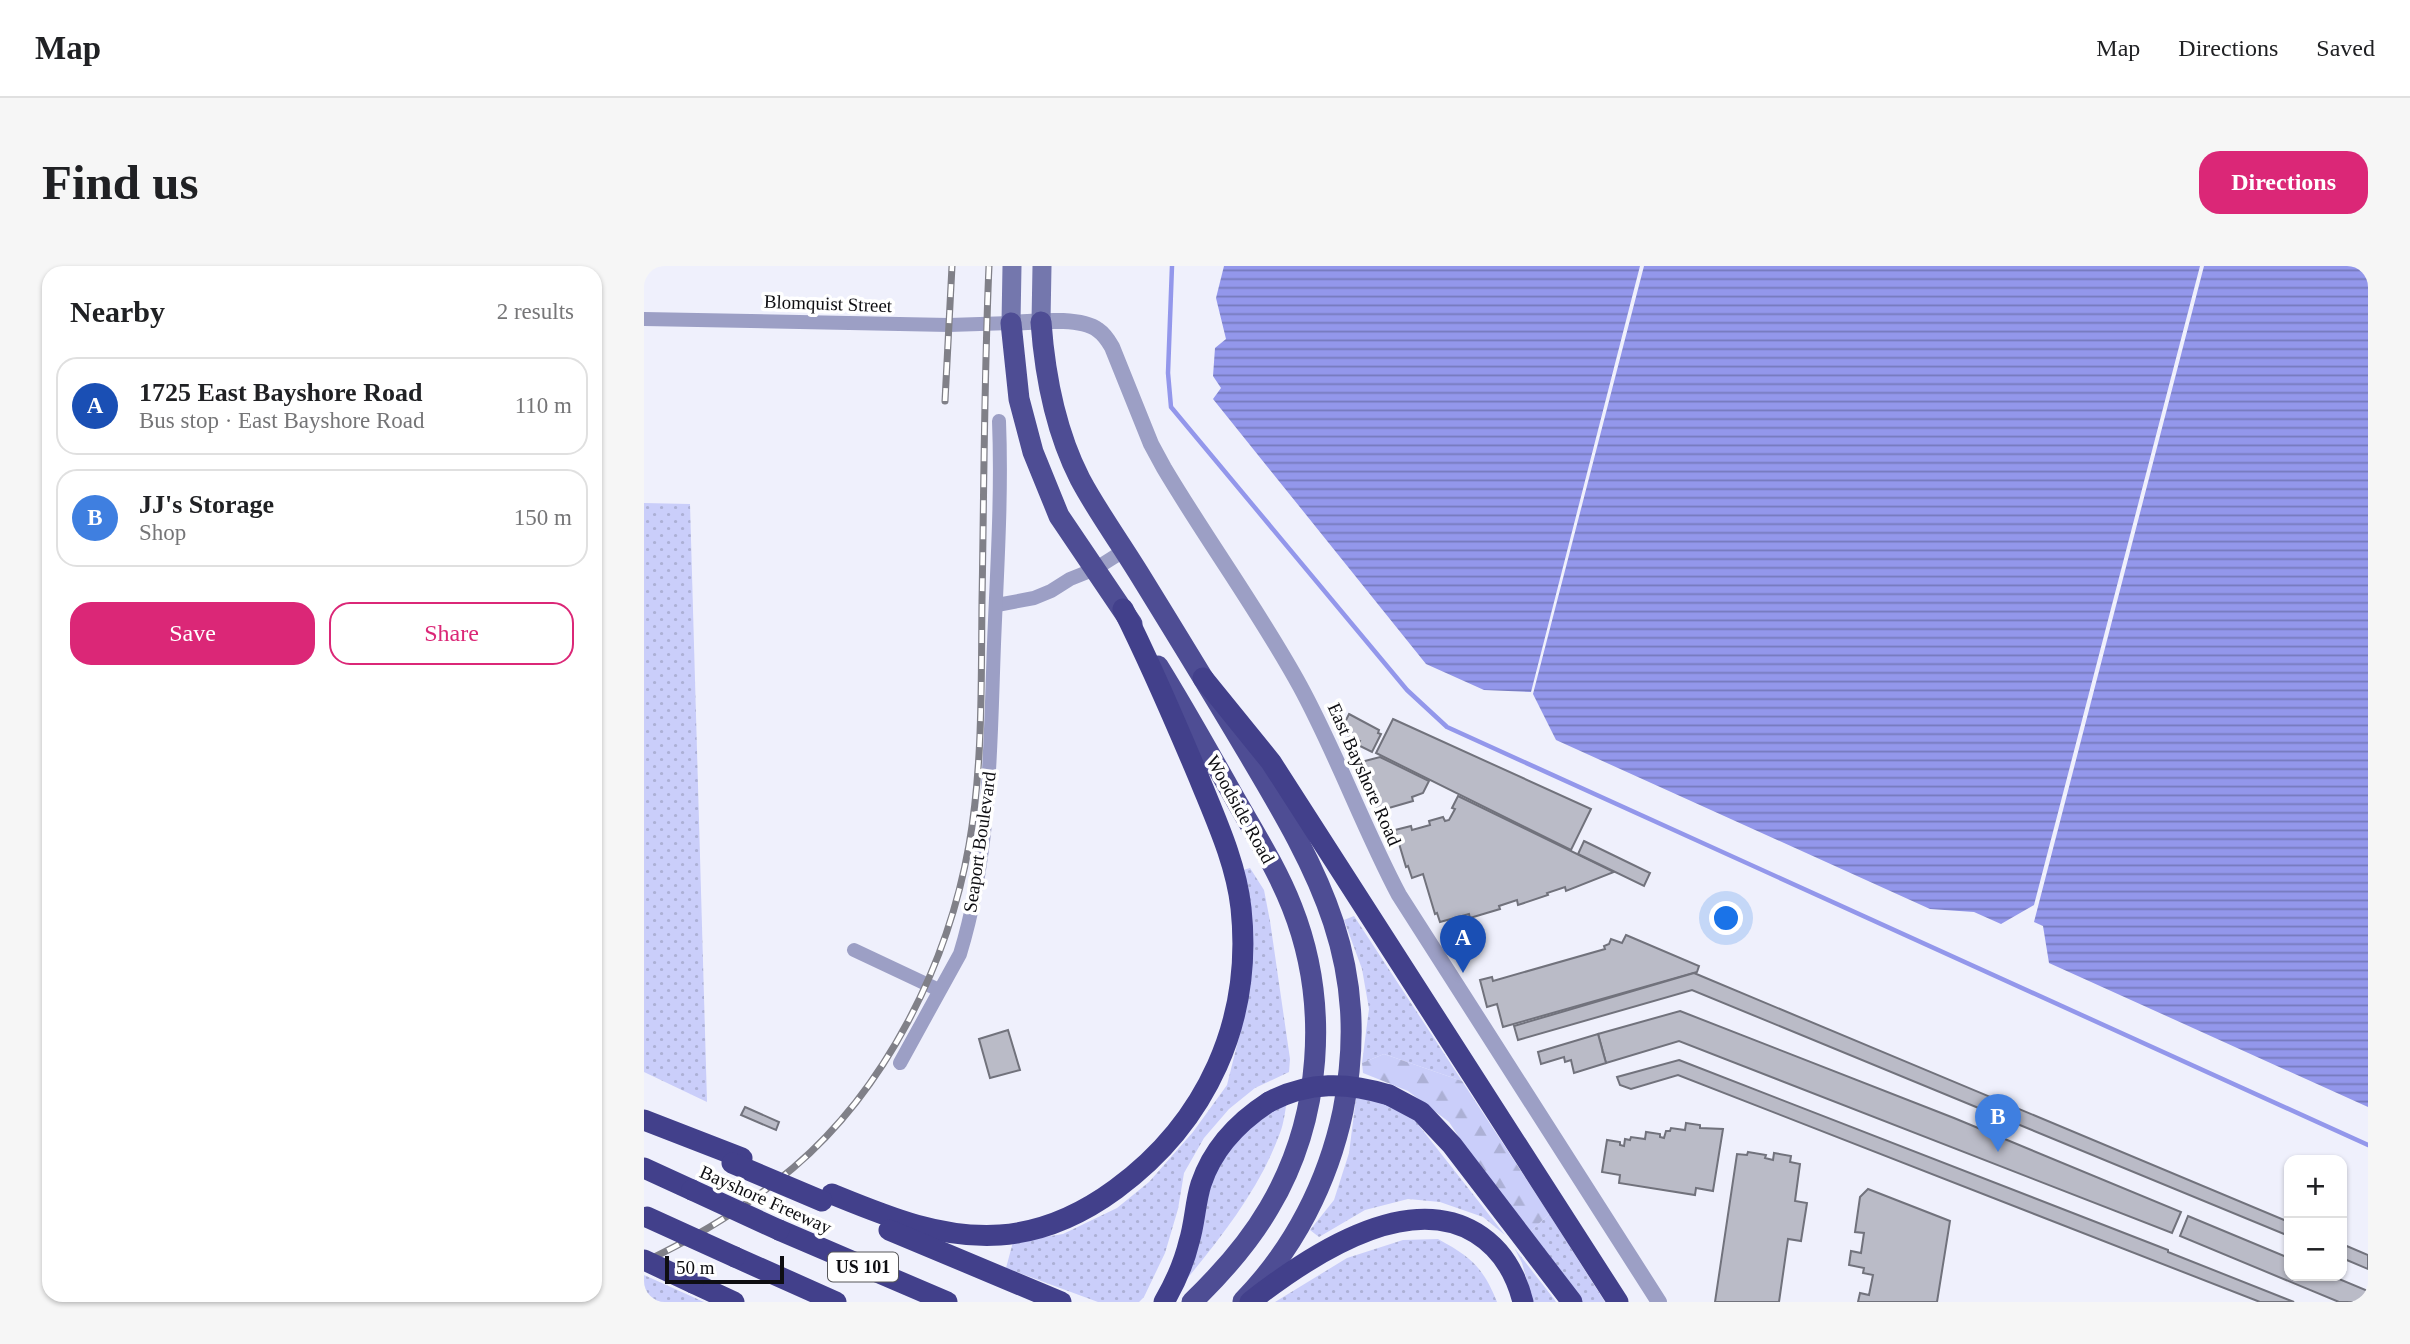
<!DOCTYPE html>
<meta charset="utf-8">
<style>
:root{--surface:#fff;--page:#f6f6f6;--text:#202124;--muted:#757577;--line:#e0e0e0;--accent:#db2777}
body{margin:0;font-family:"Times New Roman",serif;background:var(--page);color:var(--text)}
.controls{position:absolute;right:21px;bottom:21px;display:grid;overflow:hidden;border-radius:14px;box-shadow:0 2px 5px #0004}
.controls button{width:63px;height:63px;display:grid;place-items:center;padding:0;border:0;border-bottom:2px solid var(--line);background:var(--surface);color:var(--text);font:35px sans-serif}
.scale{position:absolute;left:21px;bottom:18px;width:119px;box-sizing:border-box;padding-left:7px;border:4px solid #0e0e12;border-top:0;font-size:19px;line-height:24px;white-space:nowrap;color:#0e0e12;-webkit-text-stroke:5px #fff;paint-order:stroke}
.you{position:absolute;left:1083px;top:653px;width:24px;height:24px;margin:-18px;border:5px solid #fff;border-radius:50%;background:#1a73e8;box-shadow:0 0 0 10px #1a73e833}
.badge{display:grid;place-items:center;width:46px;height:46px;border-radius:50%;background:var(--accent);color:#fff;font-size:23px;font-weight:700}
.pin{position:absolute;translate:-50% -58px;filter:drop-shadow(0 2px 4px #0008)}
.pin::after{content:'';position:absolute;top:37px;width:24px;height:21px;background:inherit;clip-path:polygon(0 0,100% 0,50% 100%)}
.list{margin:0;padding:0;list-style:none}
h2{display:flex;justify-content:space-between;align-items:center;height:91px;margin:0;padding:0 28px;font-size:30px}
h2 small{font-size:23px;font-weight:400;color:var(--muted)}
.list li{display:grid;grid-template-columns:46px 1fr auto;gap:21px;align-items:center;box-sizing:border-box;height:98px;margin:0 14px 14px;padding:0 14px;border:2px solid var(--line);border-radius:21px}
.list b{display:block;font-size:26px;white-space:nowrap}
.list p{margin:0;font-size:23px;white-space:nowrap;color:var(--muted)}
.list em{font-size:23px;font-style:normal;color:var(--muted)}
.actions{display:flex;gap:14px;padding:21px 28px}
.actions a{flex:1;padding:16px 0;border:2px solid var(--accent);border-radius:21px;text-align:center;font-size:24px;color:var(--accent)}
.actions .main{background:var(--accent);color:#fff}
.map{position:relative;flex:none;width:1724px;height:1036px;overflow:hidden;border-radius:21px}
header{display:flex;align-items:center;gap:42px;box-sizing:border-box;height:98px;padding:0 35px;background:var(--surface);border-bottom:2px solid var(--line)}
header strong{font-size:33px}
nav{display:flex;gap:38px;margin-inline-start:auto;font-size:24px}
.intro{display:flex;align-items:center;justify-content:space-between;box-sizing:border-box;height:168px;padding:0 42px}
h1{margin:0;font-size:49px}
.button{padding:18px 32px;border-radius:21px;background:var(--accent);color:#fff;font-size:24px;font-weight:700}
main{display:flex;gap:42px;padding:0 42px}
aside{flex:1;background:var(--surface);border-radius:21px;box-shadow:0 2px 5px #0004}
.map>svg:first-child{display:block}
.grass{fill:url(#grass-dots)}
.forest{fill:url(#forest-firs)}
.water{fill:url(#water-rules)}
.lines{fill:none;stroke-linecap:round;stroke-linejoin:round}
.stream{stroke:#9397eb;stroke-width:4.5}
.building{fill:#babbc7;stroke:#71727c;stroke-width:2}
.minor{stroke:#9c9fc5;stroke-width:14}
.tertiary{stroke:#9c9fc5;stroke-width:16}
.secondary{stroke:#7477ad;stroke-width:19}
.trunk{stroke:#4e4d94;stroke-width:21}
.motorway{stroke:#42408b;stroke-width:21}
.rail-casing{stroke:#808088;stroke-width:7}
.rail{stroke:#fff;stroke-width:4.5;stroke-dasharray:13;stroke-linecap:butt}
.motorway-bridge{stroke:#42408b;stroke-width:21}
.labels{text-anchor:middle;stroke-width:7;stroke-linejoin:round;paint-order:stroke}
.shield{fill:#fff;stroke:#565659;stroke-width:2}
.shield-label{font-size:18px;font-weight:bold;fill:#0e0e12}
.street-label{font-size:19px;fill:#0e0e12;stroke:#fff}
</style>
<header>
<strong>Map</strong>
<nav><a>Map</a><a>Directions</a><a>Saved</a></nav>
</header>
<div class="intro"><h1>Find us</h1><a class="button">Directions</a></div>
<main>
<aside>
<h2>Nearby<small>2 results</small></h2>
<ul class="list">
<li><span class="badge" style="background:#1a4fb4">A</span><div><b>1725 East Bayshore Road</b><p>Bus stop · East Bayshore Road</p></div><em>110 m</em></li>
<li><span class="badge" style="background:#3f7fe0">B</span><div><b>JJ's Storage</b><p>Shop</p></div><em>150 m</em></li>
</ul>
<div class="actions"><a class="main">Save</a><a>Share</a></div>
</aside>
<div class="map">
<svg width="1724" height="1036" viewBox="0 0 1724 1036">
<defs>
<pattern id="grass-dots" width="8" height="8" patternUnits="userSpaceOnUse" patternTransform="scale(1.75)"><rect width="8" height="8" fill="#cacefa"/><path d="M2 2h.1M6 6h.1" fill="none" stroke="#acb0d5" stroke-width="1.8" stroke-linecap="round"/></pattern>
<pattern id="forest-firs" width="22" height="20" patternUnits="userSpaceOnUse" patternTransform="scale(1.75)"><rect width="22" height="20" fill="#cacefa"/><path d="M5 1l3.5 6h-7zM16 11l3.5 6h-7z" fill="#acb0d5"/></pattern>
<pattern id="water-rules" width="6" height="5" patternUnits="userSpaceOnUse" patternTransform="scale(1.75)"><rect width="6" height="5" fill="#9397eb"/><path d="M0 2.5h6" fill="none" stroke="#767abd"/></pattern>
</defs>
<rect width="100%" height="100%" fill="#eff0fc"/>
<g class="grass">
<path d="M0,237L46,238L63,836L0,806Z"/>
<path d="M606,602L620,624L626,655L646,793L645,806L611,822L585,843L560,872L540,907L534,943L521,987L500,1031L495,1036H454L362,1002L369,976L419,968L473,942L505,916L549,866L583,819L599,755L609,680L599,604Z"/>
<path d="M710,650L818,815L740,788L718,797L725,743L718,703L700,654Z"/>
<path d="M712,832L735,835L769,852L861,969L839,951L796,936L764,933L721,944L675,971L666,964L690,934L705,887Z"/>
<path d="M643,835C641,845 640,857 636,867C616,922 578,970 542,1014L557,936L589,875Z"/>
<path d="M905,948L961,1036H937L886,966Z"/>
<path d="M794,973C827,991 839,1001 853,1036H631L703,992L759,974Z"/>
<path d="M871,983L910,1033L912,1036H889L878,997Z"/>
<path d="M0,1009L60,1036H4L0,1032Z"/>
</g>
<path class="forest" d="M740,788L818,815L905,948L886,966L832,897L805,856L764,825L719,807L718,797Z"/>
<g class="water">
<path d="M580,0H996L887,426L840,424L782,398L569,133L577,122L569,110L571,82L582,73L572,32Z"/>
<path d="M1000,0H1556L1390,639L1357,658L1330,646L1286,643L912,474L889,428Z"/>
<path d="M1560,0H1724V841L1405,697L1399,660L1390,656Z"/>
</g>
<g class="lines">
<path class="stream" d="M528,0L524,107L527,141L763,424L803,461L1724,879"/>
</g>
<g class="building">
<path d="M705,448L735,464L734,467L737,468L728,486L714,479L716,475L703,469L705,466L698,462Z"/>
<path d="M749,453L947,543L927,584L732,487Z"/>
<path d="M736,491L785,515L779,527L768,531L769,535L731,546L717,496Z"/>
<path d="M814,530L970,606L922,625L921,621L903,627L904,629L874,639L873,634L855,640L856,643L826,652L825,648L796,656L793,647L791,648L779,608L768,612L764,600L762,601L751,564L767,560L768,564L786,559L785,555L799,551L801,555L805,554L811,543L808,542Z"/>
<path d="M940,575L1006,607L1000,620L934,588Z"/>
<path d="M982,669L1055,700L1053,706L859,761L853,738L843,741L836,714L848,711L849,715L961,683L960,680L965,678L967,673L978,677Z"/>
<path d="M1050,707L1645,956V970L1048,724L874,774L870,760Z"/>
<path d="M1036,745L1310,852L1537,946L1528,967L1035,775L962,797L954,768Z"/>
<path d="M364,764L376,804L346,812L335,773Z"/>
<path d="M954,768L962,797L930,807L927,794L921,796L920,791L897,798L894,786Z"/>
<path d="M1035,794L1524,984V986L1650,1036H1616L1034,809L987,823L976,819L973,811Z"/>
<path d="M101,841L135,856L132,864L97,849Z"/>
<path d="M1042,857L1056,859V862L1079,863L1069,925L1052,922L1051,929L975,917L976,909L958,906L963,874L976,876V879L980,880L981,873L986,874L987,871L1001,873L1002,866L1016,868V871L1020,872L1022,865H1026L1027,862L1041,864Z"/>
<path d="M1104,886L1122,889L1121,892L1129,894L1130,887L1147,890L1146,896L1156,898L1151,935L1163,937L1157,975L1144,973L1135,1036H1071L1093,888L1103,889Z"/>
<path d="M1224,923L1306,955L1293,1036H1214L1216,1027L1225,1029L1229,1009L1219,1007L1220,1002L1205,999L1207,985L1217,987L1220,967L1211,966L1216,931Z"/>
<path d="M1544,950L1645,992V1010H1688L1724,1025V1036H1695L1536,970Z"/>
<path d="M1698,978L1724,989V1003L1698,992Z"/>
</g>
<g class="lines">
<g class="minor">
<path d="M0,53L305,59L367,57"/>
<path d="M353,339L390,332L407,325L426,313L451,303L481,284"/>
<path d="M210,684L295,724"/>
<path d="M256,797L316,688C347,587 346,482 350,378C353,303 358,229 355,155"/>
</g>
<path class="tertiary" d="M367,57C389,56 435,50 454,64C460,68 464,74 468,81L507,178L520,202C564,276 615,345 656,420C693,488 719,561 755,629L1015,1036"/>
<g class="secondary">
<path d="M397,56L398,0"/>
<path d="M367,57L368,0"/>
</g>
<g class="trunk">
<path d="M397,56C401,111 411,164 436,213C453,245 475,275 494,306C531,366 568,426 604,487C676,608 728,698 699,845C684,916 650,983 599,1035"/>
<path d="M367,57L375,133L389,186L415,250L488,358"/>
<path d="M514,400C542,445 568,492 594,538C613,571 634,605 648,641C686,737 678,853 625,942C604,978 577,1008 548,1036"/>
</g>
<g class="motorway">
<path d="M559,412L627,496L974,1036"/>
<path d="M745,829L777,846L808,879L928,1036"/>
<path d="M0,854L98,892"/>
<path d="M0,902L48,924"/>
<path d="M188,928C242,950 296,973 356,969C398,966 438,948 472,923C563,856 609,755 597,642C592,597 572,554 555,512C531,455 507,399 479,343"/>
<path d="M135,964L303,1036"/>
<path d="M245,964L417,1036"/>
<path d="M91,991L192,1036"/>
<path d="M49,1017L90,1036"/>
<path d="M520,1036C531,1017 540,997 545,976C551,957 551,937 557,918C569,882 594,856 625,836"/>
<path d="M606,1036C662,992 761,924 832,967C858,983 872,1008 879,1036"/>
</g>
<g class="rail-casing">
<g id="rail">
<path d="M301,135L308,0"/>
<path d="M0,996C53,971 104,940 149,902C242,823 304,698 325,579C339,500 337,416 338,335C340,224 340,112 345,0"/>
</g>
</g>
<use href="#rail" class="rail"/>
<g class="motorway-bridge">
<path d="M625,836C665,815 703,816 745,829"/>
<path d="M88,897L178,935"/>
<path d="M48,924L135,964"/>
<path d="M3,951L91,991"/>
<path d="M0,994L49,1017"/>
</g>
</g>
<g class="labels">
<rect class="shield" x="184" y="986.5" width="70" height="29" rx="5"/>
<g class="shield-label">
<text x="219" y="1007">US 101</text>
</g>
<g class="street-label">
<text transform="translate(184 37) rotate(2)" y="7">Blomquist Street</text>
<text transform="translate(721 508) rotate(66)" y="7">East Bayshore Road</text>
<text transform="translate(597 543) rotate(61)" y="7">Woodside Road</text>
<text transform="translate(335 576) rotate(-82)" y="7">Seaport Boulevard</text>
<text transform="translate(122 933) rotate(24)" y="7">Bayshore Freeway</text>
</g>
</g>
</svg>
<div class="controls">
<button>+</button>
<button>−</button>
</div>
<div class="scale">50 m</div>
<div class="you"></div>
<div class="pin badge" style="left:819px;top:707px;background:#1a4fb4">A</div>
<div class="pin badge" style="left:1354px;top:886px;background:#3f7fe0">B</div>
</div>
</main>
